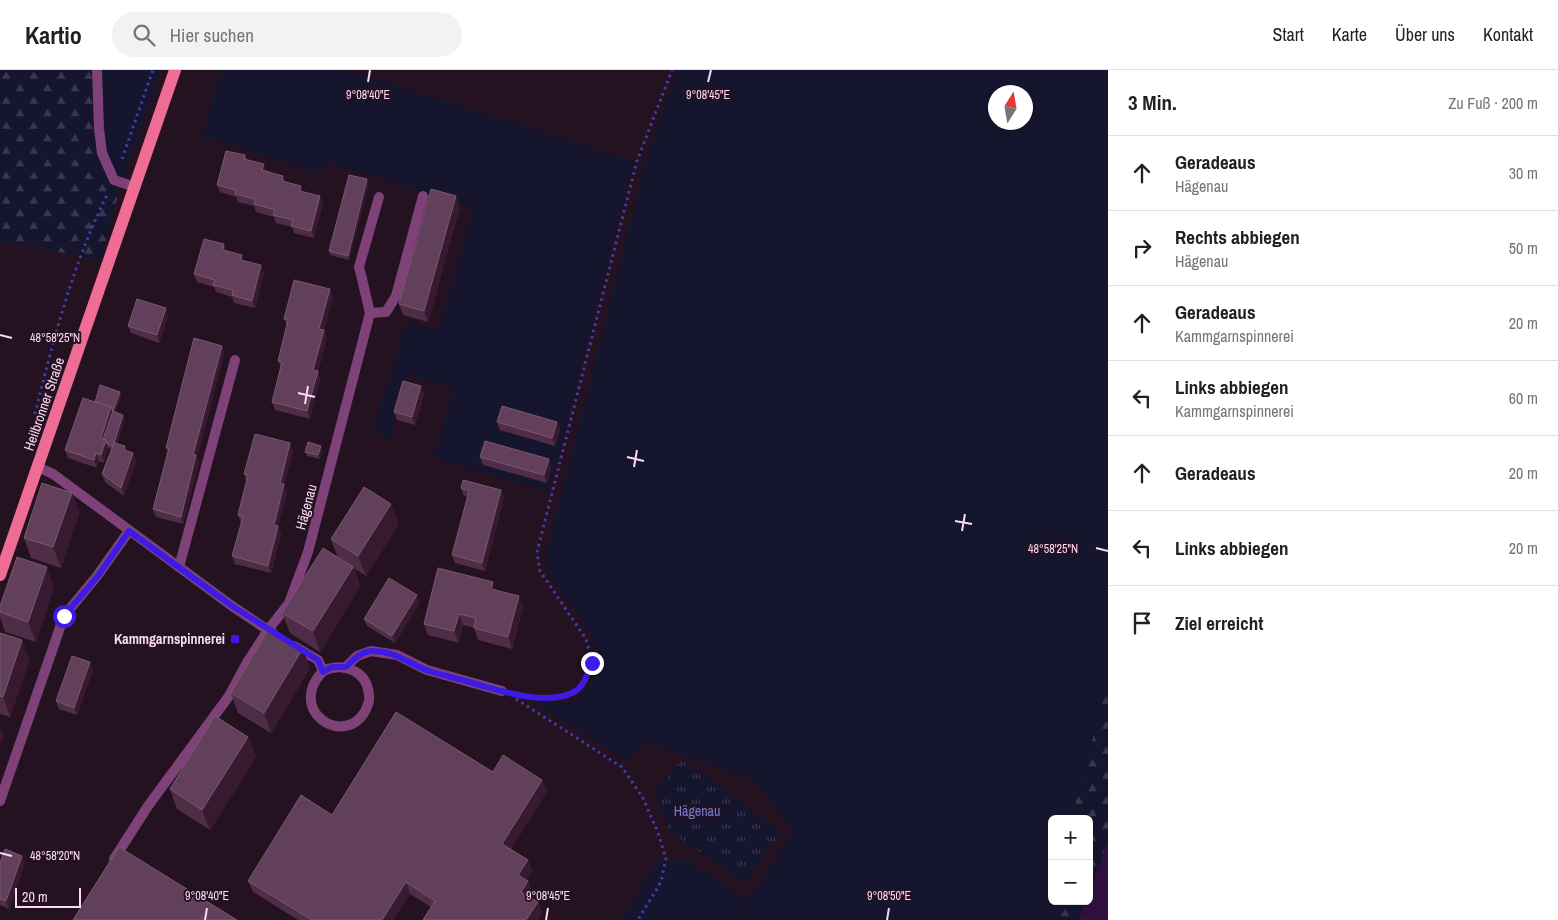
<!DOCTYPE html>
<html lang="de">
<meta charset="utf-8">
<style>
:root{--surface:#fff;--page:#f2f2f2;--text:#202124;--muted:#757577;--line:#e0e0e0}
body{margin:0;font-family:"Archivo Narrow",sans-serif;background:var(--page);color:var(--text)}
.controls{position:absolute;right:15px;bottom:15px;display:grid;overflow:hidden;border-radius:8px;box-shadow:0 2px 8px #0003}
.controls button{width:45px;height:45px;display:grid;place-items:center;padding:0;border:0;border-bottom:1px solid var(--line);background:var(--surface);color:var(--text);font:25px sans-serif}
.compass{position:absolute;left:988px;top:15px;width:45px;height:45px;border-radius:50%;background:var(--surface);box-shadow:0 2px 8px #0003;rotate:11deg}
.scale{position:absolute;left:15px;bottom:12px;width:66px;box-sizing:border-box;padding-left:5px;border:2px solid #fbd9f5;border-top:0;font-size:14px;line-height:18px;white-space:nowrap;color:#fbd9f5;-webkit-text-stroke:4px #241220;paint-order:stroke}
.stop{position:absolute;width:15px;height:15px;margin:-11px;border:4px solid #3d1be5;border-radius:50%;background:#fff}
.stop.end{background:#3d1be5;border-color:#fff;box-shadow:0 1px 5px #0008}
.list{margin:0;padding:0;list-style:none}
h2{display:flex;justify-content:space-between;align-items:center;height:65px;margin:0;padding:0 20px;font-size:21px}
h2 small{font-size:16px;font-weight:400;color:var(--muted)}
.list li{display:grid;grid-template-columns:32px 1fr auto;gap:15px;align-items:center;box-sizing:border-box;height:75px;padding:0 20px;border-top:1px solid var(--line)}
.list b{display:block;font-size:19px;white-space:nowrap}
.list p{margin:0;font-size:16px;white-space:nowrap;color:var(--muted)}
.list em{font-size:16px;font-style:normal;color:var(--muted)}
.icon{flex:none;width:28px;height:28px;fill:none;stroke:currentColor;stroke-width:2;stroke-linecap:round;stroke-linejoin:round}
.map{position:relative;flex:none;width:1108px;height:850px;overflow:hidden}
header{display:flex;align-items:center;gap:30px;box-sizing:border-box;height:70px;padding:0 25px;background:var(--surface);border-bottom:1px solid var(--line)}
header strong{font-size:24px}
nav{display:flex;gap:28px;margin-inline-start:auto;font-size:18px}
.search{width:350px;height:45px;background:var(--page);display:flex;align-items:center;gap:12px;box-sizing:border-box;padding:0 18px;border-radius:28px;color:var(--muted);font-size:19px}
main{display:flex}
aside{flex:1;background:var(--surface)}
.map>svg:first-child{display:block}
.green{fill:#16152e;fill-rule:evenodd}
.forest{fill:url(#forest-firs)}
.park{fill:url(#park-tufts)}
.water{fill:#31103f}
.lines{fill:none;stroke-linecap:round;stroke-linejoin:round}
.path{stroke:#3e3dab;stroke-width:3;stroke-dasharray:2.5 4;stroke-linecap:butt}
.service{stroke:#7e4278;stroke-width:10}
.minor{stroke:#7e4278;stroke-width:10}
.primary{stroke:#ef6d94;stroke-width:12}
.wall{fill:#502d47}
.shaded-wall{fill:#371a30}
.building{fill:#623f5a;stroke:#7a5872}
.route{stroke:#3d1be5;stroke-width:6}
.ticks{fill:none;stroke:#fbd9f5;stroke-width:2}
.poi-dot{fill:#3d1be5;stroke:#241220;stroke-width:2}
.labels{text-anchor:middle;stroke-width:4;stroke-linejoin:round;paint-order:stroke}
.street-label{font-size:14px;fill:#fbd9f5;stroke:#241220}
.poi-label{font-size:14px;font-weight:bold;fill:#fbd9f5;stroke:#241220;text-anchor:end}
.park-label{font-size:14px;fill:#6d7fd3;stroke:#241220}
.ticks-label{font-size:12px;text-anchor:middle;fill:#fbd9f5;stroke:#241220;stroke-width:4;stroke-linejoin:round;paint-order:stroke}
</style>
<header>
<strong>Kartio</strong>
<div class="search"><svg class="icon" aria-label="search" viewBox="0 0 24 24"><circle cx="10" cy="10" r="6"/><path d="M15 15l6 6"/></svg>Hier suchen</div>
<nav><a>Start</a><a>Karte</a><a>Über uns</a><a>Kontakt</a></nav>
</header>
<main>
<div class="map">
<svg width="1108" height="850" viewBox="0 0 1108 850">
<defs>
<pattern id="forest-firs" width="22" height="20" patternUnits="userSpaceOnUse" patternTransform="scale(1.25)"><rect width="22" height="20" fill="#16152e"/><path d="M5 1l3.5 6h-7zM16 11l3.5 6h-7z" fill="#39364d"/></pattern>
<pattern id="park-tufts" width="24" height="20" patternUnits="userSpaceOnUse" patternTransform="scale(1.25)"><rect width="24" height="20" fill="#16152e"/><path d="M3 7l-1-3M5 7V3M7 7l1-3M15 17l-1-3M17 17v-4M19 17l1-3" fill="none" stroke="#39364d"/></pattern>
</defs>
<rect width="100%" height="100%" fill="#241220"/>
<g class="green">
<path d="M103,0H161L119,121L91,106Z"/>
<path d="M222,0H347L634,91L549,422L433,388L455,318L409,305L390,368L372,362L407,251L439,260L473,137L325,91L321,104L201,65Z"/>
<path d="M677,0H1108V611L1071,749H1052V823L1045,850H736L792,763L757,712L648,672L626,690L534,633L533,629C555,633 570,639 585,620C593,610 600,597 598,584C594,562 571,538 559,518C553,510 549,500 544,492L646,92ZM996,22H1026V52H996Z"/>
<path d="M686,790L747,829L733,850H621L656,791Z"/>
</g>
<g class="forest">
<path d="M0,0H103L91,106L119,121L101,190L17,174L0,172Z"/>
<path d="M1108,611V772L1089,822V749H1071Z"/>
<path d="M1052,823V831H1086L1079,850H1045Z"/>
</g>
<path class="park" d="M682,689L782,762L746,813L670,762L654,724Z"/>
<path class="water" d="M1108,772V850H1079L1086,831H1089V822Z"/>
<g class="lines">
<g class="path">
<path d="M122,89L153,0"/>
<path d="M35,344C54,267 73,193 108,123"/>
<path d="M515,624L555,628L576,622L586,609L592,593L586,569L540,501L537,482L637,91L672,0"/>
<path d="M516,629L622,697L643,728L657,760L666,788L661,812L638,850"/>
</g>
<g class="service">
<path d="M97,0L99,59L102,83L114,110L135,117"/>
<path d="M362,209L359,197L379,127"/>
<path d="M370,243L386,242L396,226L423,126"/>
<path d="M179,497L235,290"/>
<path d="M346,597L357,586L371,581L397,585L427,600L502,621"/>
<path d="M0,731L64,546L97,506L129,461"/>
</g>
<g class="minor">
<path d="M38,397L53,404L232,536L268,560L289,533L308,482L370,243L362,209"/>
<path d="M294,576L318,590L323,601C343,592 367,600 369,625C370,631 367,638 364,643C342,677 286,640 323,601"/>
<path d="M114,789L148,736L229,626L248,591L268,560L273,563"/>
</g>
<path class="primary" d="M0,505L175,0"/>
</g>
<g class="wall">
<path d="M245,85L247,90L266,101L283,106L285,112L323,133L314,168L294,163L292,157L276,153L274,147L256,142L254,136L238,132L236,127L220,122L217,115Z"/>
<path d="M369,113L349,190L330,185L329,181Z"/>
<path d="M460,137L428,252L403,245L399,234Z"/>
<path d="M227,181L264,203L255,238L234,233L232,227L216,222L214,217L197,212L194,204Z"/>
<path d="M330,219L333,226L324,260L327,268L318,301L320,309L310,349L275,340L272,332L281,298L278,291L287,257L284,249Z"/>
<path d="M168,246L159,273L131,263L128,256Z"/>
<path d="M222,276L224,283L197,388L199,393L183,454L156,447L153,439L168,383L166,378Z"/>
<path d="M120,322L121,326L115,342L125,349L117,373L125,376L126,381L133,383L136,391L124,426L105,412L102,404L112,379L108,378L104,393L99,391L97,398L68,388L65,380L95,332Z"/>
<path d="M424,324L415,355L397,350L394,342Z"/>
<path d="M497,352H557L560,359L555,376L500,360Z"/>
<path d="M322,379L320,389L307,386L305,382Z"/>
<path d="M293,381L284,415L287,422L278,456L281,464L271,503L235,494L232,486L241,453L238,445L246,411L244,404Z"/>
<path d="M480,387L549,389L551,397L547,413L483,395Z"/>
<path d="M461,418L501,420L504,427L485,501L455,493L452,485L468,427L464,426Z"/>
<path d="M72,423L79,443L61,498L31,488L24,468Z"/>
<path d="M399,454L366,506L354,498L360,517L320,582L290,563L282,543L338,488L331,469Z"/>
<path d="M54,517L36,572L5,562L0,547V536Z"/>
<path d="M496,520L523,537L512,579L478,570L474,558L463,555L459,573L428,565L424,554Z"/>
<path d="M420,532L395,573L367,556L364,549Z"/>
<path d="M0,563L22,570L29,591L10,647L0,644Z"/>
<path d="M303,578L310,598L271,663L238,643L231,623Z"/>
<path d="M90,592L93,600L77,645L59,639L56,631Z"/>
<path d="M248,667L256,687L210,760L177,739L170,719Z"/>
<path d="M493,702L547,721L511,779L528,790L532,801L526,810L528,811L532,823L529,827L538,832L542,843L538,850H423L431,837L410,824L393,850H298L253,822L248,811L332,745Z"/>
<path d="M0,793H25L9,839L0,835Z"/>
</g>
<g class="shaded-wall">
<path d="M264,94L266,102L262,100Z"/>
<path d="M367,109L369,113L349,190L348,186Z"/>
<path d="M320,126L323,133L314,168L311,161Z"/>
<path d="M456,126L460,137L428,252L424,241Z"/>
<path d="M224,174L227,182L223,180Z"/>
<path d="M261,195L264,203L255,238L252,231Z"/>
<path d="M330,219L333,226L324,260L327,268L318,301L320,309L310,349L307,341L319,259Z"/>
<path d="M166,238L168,246L159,273L157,265Z"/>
<path d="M222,276L224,283L197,388L199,393L183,454L181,447L193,385Z"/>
<path d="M421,316L424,324L415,355L412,347Z"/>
<path d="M120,322L121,326L106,370L108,378L104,393L101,385V368L111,337Z"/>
<path d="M123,345L125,349L114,380L113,376Z"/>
<path d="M557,352L560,359L555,376L552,368Z"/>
<path d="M290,373L293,381L284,415L287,422L278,456L281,464L271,503L268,496L280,414Z"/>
<path d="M321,376L322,379L320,389L318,385Z"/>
<path d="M96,383L99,391L97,398L94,390Z"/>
<path d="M133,383L136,391L124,426L121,418Z"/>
<path d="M549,389L551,397L547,413L544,405Z"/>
<path d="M501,420L504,427L485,501L482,493Z"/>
<path d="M72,423L79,443L61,498L53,477Z"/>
<path d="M391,434L399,454L366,506L358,486Z"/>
<path d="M47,497L54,517L36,572L28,552Z"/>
<path d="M353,497L360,517L320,582L313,561Z"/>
<path d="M493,512L497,523L491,519Z"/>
<path d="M417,525L420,532L395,573L392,566Z"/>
<path d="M519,526L523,537L512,579L508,567Z"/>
<path d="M459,544L463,555L459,573L454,561Z"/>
<path d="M22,570L29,591L10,647L3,627Z"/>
<path d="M303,578L310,598L271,663L264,643Z"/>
<path d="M90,592L93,600L77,645L74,638Z"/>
<path d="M0,658L3,666L0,675Z"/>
<path d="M248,667L256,687L210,760L202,740Z"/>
<path d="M542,710L547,721L507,786L502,774Z"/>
<path d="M22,786L25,793L9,839L6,831Z"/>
<path d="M528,790L532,801L522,816L518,805Z"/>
<path d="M528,811L532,823L526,833L521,822Z"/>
<path d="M406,812L410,824L393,850H382Z"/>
<path d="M538,832L542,843L538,850H526Z"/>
</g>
<g class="building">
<path d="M226,81L245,85L244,89L264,94L262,100L283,106L282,111L301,116L300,121L320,126L311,161L291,156L293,150L273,145L275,140L254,134L255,129L235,124L236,120L217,115Z"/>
<path d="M349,105L367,109L348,186L329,181Z"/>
<path d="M431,119L456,126L424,241L399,234Z"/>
<path d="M204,169L224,174L223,180L242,185L241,190L261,195L252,231L232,225L233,220L213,215L215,210L194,204Z"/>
<path d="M294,210L330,219L319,259L324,260L313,300L318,301L307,341L272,332L282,292L278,291L288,250L284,249Z"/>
<path d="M137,229L166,238L157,265L128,256Z"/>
<path d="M194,268L222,276L193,385H196L181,447L153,439L169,378H166Z"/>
<path d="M403,311L421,316L412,347L394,342Z"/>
<path d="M100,315L120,322L113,341L111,337L95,332Z"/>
<path d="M83,328L111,337L101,368L106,370L101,385L96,383L94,390L65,380Z"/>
<path d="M502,336L557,352L552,368L497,352Z"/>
<path d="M113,341L123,345L113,376L107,374L106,370L103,369Z"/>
<path d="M255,364L290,373L280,414H284L274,455L278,456L268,496L232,486L243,447L238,445L248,405L244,404Z"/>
<path d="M485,371L549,389L544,405L480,387Z"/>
<path d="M308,372L321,376L318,385L305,382Z"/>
<path d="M114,373L125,376L124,380L133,383L121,418L102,404Z"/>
<path d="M463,410L501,420L482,493L452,485L469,421L461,418Z"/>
<path d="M42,413L72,423L53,477L24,468Z"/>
<path d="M364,417L391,434L358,486L331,469Z"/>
<path d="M323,478L353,497L313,561L282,543Z"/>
<path d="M17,487L47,497L28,552L0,542V536Z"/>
<path d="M438,498L493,512L491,519L519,526L508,567L474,558L476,548L459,544L454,561L424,554Z"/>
<path d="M389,508L417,525L392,566L364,549Z"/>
<path d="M269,558L303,578L264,643L231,623Z"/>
<path d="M0,563L22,570L3,627L0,626Z"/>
<path d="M72,586L90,592L74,638L56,631Z"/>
<path d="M396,642L493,702L503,685L542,710L502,774L528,790L518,805L528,811L521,822L538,832L526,850H423L435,831L406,812L382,850H312L248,811L301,725L332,745Z"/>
<path d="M215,646L248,667L202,740L170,719Z"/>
<path d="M119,777L237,850H73Z"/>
<path d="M5,779L22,786L6,831L0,829V793Z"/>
</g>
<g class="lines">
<path class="route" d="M64,546L98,506L129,461L232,536L318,590L323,602L332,597H346C353,590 360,582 371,581C393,580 409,594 429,601C442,605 456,608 469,612C499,620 545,637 574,622C584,617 588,602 592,593"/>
</g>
<path class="ticks" d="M368,12L370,0M708,12L711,0M0,265L12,268M298,323L315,327M305,334L308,316M627,387L644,391M634,397L637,380M955,451L972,454M962,461L965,444M1096,478L1108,481M0,783L12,786M205,850L207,838M546,850L548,838M887,850L889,838"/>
<rect class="poi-dot" x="230" y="564" width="10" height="10" rx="2.5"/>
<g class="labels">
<g class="street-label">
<text transform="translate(44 334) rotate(-71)" y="5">Heilbronner Straße</text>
<text transform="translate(306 437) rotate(-75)" y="5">Hägenau</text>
</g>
<g class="poi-label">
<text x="225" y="574">Kammgarnspinnerei</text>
</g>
<g class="park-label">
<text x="697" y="746">Hägenau</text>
</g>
</g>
<g class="ticks-label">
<text x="368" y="29">9°08'40"E</text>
<text x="708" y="29">9°08'45"E</text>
<text x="55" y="272">48°58'25"N</text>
<text x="1053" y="483">48°58'25"N</text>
<text x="55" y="790">48°58'20"N</text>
<text x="207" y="830">9°08'40"E</text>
<text x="548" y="830">9°08'45"E</text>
<text x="889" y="830">9°08'50"E</text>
</g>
</svg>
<div class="controls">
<button>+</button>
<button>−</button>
</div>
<svg class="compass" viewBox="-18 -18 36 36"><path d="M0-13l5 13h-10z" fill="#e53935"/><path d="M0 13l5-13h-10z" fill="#757577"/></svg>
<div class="scale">20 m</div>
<div class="stop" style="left:64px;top:546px"></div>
<div class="stop end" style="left:592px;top:593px"></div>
</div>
<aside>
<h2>3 Min.<small>Zu Fuß · 200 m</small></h2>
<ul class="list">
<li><svg class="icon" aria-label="ahead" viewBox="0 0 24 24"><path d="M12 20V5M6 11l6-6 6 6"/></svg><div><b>Geradeaus</b><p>Hägenau</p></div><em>30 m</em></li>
<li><svg class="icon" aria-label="right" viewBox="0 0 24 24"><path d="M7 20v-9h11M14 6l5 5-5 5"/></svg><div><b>Rechts abbiegen</b><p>Hägenau</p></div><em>50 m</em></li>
<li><svg class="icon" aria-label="ahead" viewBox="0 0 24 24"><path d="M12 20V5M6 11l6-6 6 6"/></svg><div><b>Geradeaus</b><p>Kammgarnspinnerei</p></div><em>20 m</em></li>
<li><svg class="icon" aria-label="left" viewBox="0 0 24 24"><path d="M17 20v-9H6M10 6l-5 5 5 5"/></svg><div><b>Links abbiegen</b><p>Kammgarnspinnerei</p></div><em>60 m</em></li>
<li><svg class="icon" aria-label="ahead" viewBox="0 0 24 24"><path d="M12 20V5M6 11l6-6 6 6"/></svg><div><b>Geradeaus</b></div><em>20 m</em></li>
<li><svg class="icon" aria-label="left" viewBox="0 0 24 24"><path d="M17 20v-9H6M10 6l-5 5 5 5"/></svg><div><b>Links abbiegen</b></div><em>20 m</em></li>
<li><svg class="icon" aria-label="arrive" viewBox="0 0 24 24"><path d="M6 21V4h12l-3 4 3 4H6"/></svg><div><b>Ziel erreicht</b></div></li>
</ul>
</aside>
</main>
